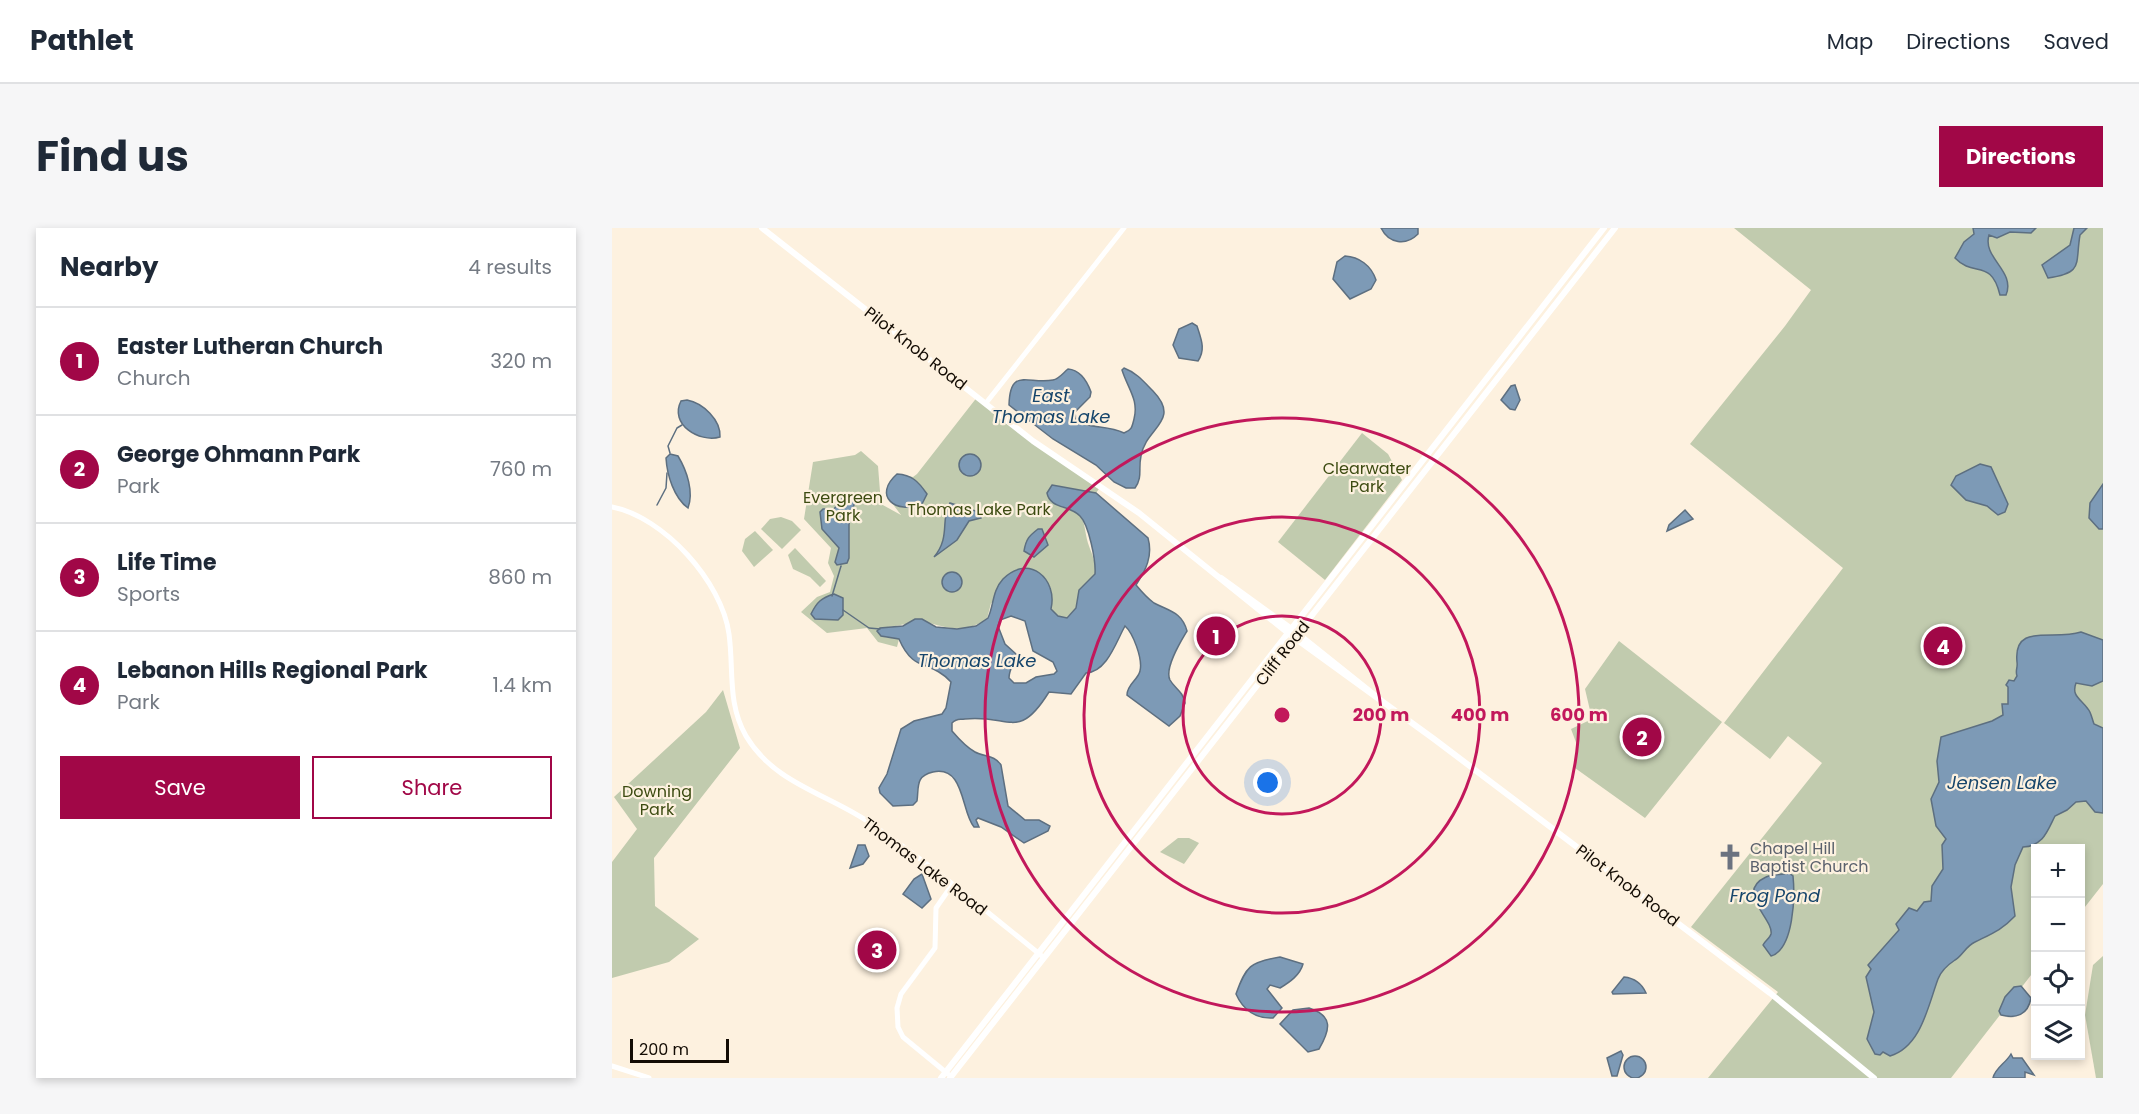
<!DOCTYPE html>
<meta charset="utf-8">
<style>
:root{--surface:#fff;--page:#f6f6f7;--text:#1f2937;--muted:#747a83;--line:#e0e1e3;--accent:#a10747}
body{margin:0;font-family:Poppins,sans-serif;background:var(--page);color:var(--text)}
.controls{position:absolute;right:18px;bottom:18px;display:grid;overflow:hidden;border-radius:0px;box-shadow:0 3px 9px #0003}
.controls button{width:54px;height:54px;display:grid;place-items:center;padding:0;border:0;border-bottom:2px solid var(--line);background:var(--surface);color:var(--text);font:30px sans-serif}
.scale{position:absolute;left:18px;bottom:15px;width:99px;box-sizing:border-box;padding-left:6px;border:3px solid #120b03;border-top:0;font-size:16px;line-height:21px;white-space:nowrap;color:#120b03;-webkit-text-stroke:4px #fdf1df;paint-order:stroke}
.you{position:absolute;left:656px;top:555px;width:21px;height:21px;margin:-15px;border:4px solid #fff;border-radius:50%;background:#1a73e8;box-shadow:0 0 0 9px #1a73e833}
.badge{display:grid;place-items:center;width:39px;height:39px;border-radius:50%;background:var(--accent);color:#fff;font-size:20px;font-weight:700}
.pin{position:absolute;translate:-50% -50%;border:3px solid #fff;box-shadow:0 2px 6px #0006}
.list{margin:0;padding:0;list-style:none}
h2{display:flex;justify-content:space-between;align-items:center;height:78px;margin:0;padding:0 24px;font-size:26px}
h2 small{font-size:20px;font-weight:400;color:var(--muted)}
.list li{display:grid;grid-template-columns:39px 1fr auto;gap:18px;align-items:center;box-sizing:border-box;height:108px;padding:0 24px;border-top:2px solid var(--line)}
.list b{display:block;font-size:22px;white-space:nowrap}
.list p{margin:0;font-size:20px;white-space:nowrap;color:var(--muted)}
.list em{font-size:20px;font-style:normal;color:var(--muted)}
.actions{display:flex;gap:12px;padding:18px 24px}
.actions a{flex:1;padding:14px 0;border:2px solid var(--accent);border-radius:0px;text-align:center;font-size:21px;color:var(--accent)}
.actions .main{background:var(--accent);color:#fff}
.icon{flex:none;width:33px;height:33px;fill:none;stroke:currentColor;stroke-width:2;stroke-linecap:round;stroke-linejoin:round}
.map{position:relative;flex:none;width:1491px;height:850px;overflow:hidden;border-radius:0px}
header{display:flex;align-items:center;gap:36px;box-sizing:border-box;height:84px;padding:0 30px;background:var(--surface);border-bottom:2px solid var(--line)}
header strong{font-size:28px}
nav{display:flex;gap:33px;margin-inline-start:auto;font-size:21px}
.intro{display:flex;align-items:center;justify-content:space-between;box-sizing:border-box;height:144px;padding:0 36px}
h1{margin:0;font-size:42px}
.button{padding:15px 27px;border-radius:0px;background:var(--accent);color:#fff;font-size:21px;font-weight:700}
main{display:flex;gap:36px;padding:0 36px}
aside{flex:1;background:var(--surface);border-radius:0px;box-shadow:0 3px 9px #0003}
.map>svg:first-child{display:block}
.green{fill:#c1cbae}
.water{fill:#7d9ab6;stroke:#5d6f80;stroke-width:1.5;fill-rule:evenodd}
.lines{fill:none;stroke-linecap:round;stroke-linejoin:round}
.stream{stroke:#5d6f80;stroke-width:1.5}
.tertiary{stroke:#fff;stroke-width:5}
.secondary{stroke:#fff;stroke-width:6}
.ring{fill:none;stroke:#c2185b;stroke-width:3}
.labels{text-anchor:middle;stroke-width:4.5;stroke-linejoin:round;paint-order:stroke}
.street-label{font-size:16px;fill:#120b03;stroke:#fdf1df}
.park-label{font-size:16px;fill:#3c4b11;stroke:#fdf1df}
.worship-label{font-size:16px;fill:#5b616d;stroke:#fdf1df;text-anchor:start}
.water-label{font-size:18px;font-style:italic;fill:#16456b;stroke:#fdf1df}
.centre{fill:#c2185b;stroke:#fdf1df;stroke-width:3}
.ring-label{font-size:18px;text-anchor:middle;font-weight:bold;fill:#c2185b;stroke:#fdf1df;stroke-width:4.5;stroke-linejoin:round;paint-order:stroke}
</style>
<header>
<strong>Pathlet</strong>
<nav><a>Map</a><a>Directions</a><a>Saved</a></nav>
</header>
<div class="intro"><h1>Find us</h1><a class="button">Directions</a></div>
<main>
<aside>
<h2>Nearby<small>4 results</small></h2>
<ul class="list">
<li><span class="badge">1</span><div><b>Easter Lutheran Church</b><p>Church</p></div><em>320 m</em></li>
<li><span class="badge">2</span><div><b>George Ohmann Park</b><p>Park</p></div><em>760 m</em></li>
<li><span class="badge">3</span><div><b>Life Time</b><p>Sports</p></div><em>860 m</em></li>
<li><span class="badge">4</span><div><b>Lebanon Hills Regional Park</b><p>Park</p></div><em>1.4 km</em></li>
</ul>
<div class="actions"><a class="main">Save</a><a>Share</a></div>
</aside>
<div class="map">
<svg width="1491" height="850" viewBox="0 0 1491 850">
<rect width="100%" height="100%" fill="#fdf1df"/>
<g class="green">
<path d="M1122,0H1491V656L1469,684L1468,620H1424L1423,742L1339,850H1096L1166,764L1079,699L1210,535L1176,508L1158,531L1112,495L1231,340L1078,216L1173,98L1199,62Z"/>
<path d="M366,168L397,195L489,258L484,265L440,257L449,279C477,284 470,298 477,318C481,329 484,334 483,346L467,362L464,380L454,390L446,388L439,381V360L433,353L379,375L375,391C352,405 341,401 317,395C306,392 287,398 275,399L272,409L287,411L285,419L266,414L255,400L215,405L189,384L205,369L218,364L222,348L216,335L219,320L192,291L201,234L243,227L249,223L266,238L269,276L289,287L274,267L285,246L301,249L305,246Z"/>
<path d="M750,205L776,226L790,252L713,352L666,314Z"/>
<path d="M169,289L180,293L189,302L170,321L149,301L158,291Z"/>
<path d="M143,303L161,322L142,339L130,323L133,311Z"/>
<path d="M183,320L214,353L208,359L198,349L181,341L176,327Z"/>
<path d="M1007,413L1110,494L1033,590L963,540L965,517L959,501L980,491L973,461Z"/>
<path d="M111,462L128,520L42,630L43,678L87,711L57,734L0,750V634L25,601L2,569L94,484Z"/>
<path d="M566,610H577L587,615L572,636L548,624Z"/>
<path d="M1491,728V850H1484L1473,787L1481,737Z"/>
</g>
<g class="water">
<path d="M769,0H806V6C794,18 777,16 769,0Z"/>
<path d="M1361,0H1424L1419,5L1398,4L1385,10L1377,7C1370,30 1404,43 1394,67H1388C1379,30 1362,50 1343,30L1352,14L1362,6Z"/>
<path d="M1462,0H1475L1468,7C1463,36 1472,45 1436,50L1430,37L1458,17Z"/>
<path d="M733,28C747,29 759,37 764,52L759,61L738,71L721,51L725,34Z"/>
<path d="M580,95L585,98C589,111 594,121 586,133L567,130L561,117L567,101Z"/>
<path d="M512,140C525,145 532,154 541,163C570,193 533,200 529,228C526,241 531,249 523,260H514L502,254L484,237L441,211L397,177C398,138 417,157 441,152C447,151 451,145 456,141C468,142 475,153 479,164L478,169L463,184L464,193C479,201 496,197 512,205C520,202 520,199 522,191C527,172 516,161 510,142Z"/>
<path d="M903,157L908,172L903,182L898,181L889,172L899,158Z"/>
<path d="M75,172C91,175 109,192 108,209C87,215 57,196 69,173Z"/>
<path d="M58,226L66,228C75,243 82,264 76,280C62,270 55,247 54,230Z"/>
<circle cx="358" cy="237" r="11"/>
<path d="M1368,236L1379,239L1396,276L1393,284L1386,287L1375,278L1354,272L1339,257L1344,248Z"/>
<path d="M285,246C300,247 306,253 315,266L310,276C284,287 260,268 285,246Z"/>
<path d="M1491,256V301H1487L1477,290L1478,275Z"/>
<path d="M440,257L484,265L536,310C541,328 534,342 524,357C529,363 535,370 542,375C557,383 570,384 575,403C569,413 552,440 558,452C563,461 571,463 573,475L568,488L557,498L515,467C515,456 526,452 528,443C531,431 521,405 513,398C504,414 495,444 474,445L459,466L437,464C406,514 398,486 353,491C347,492 345,490 340,495V503C346,510 354,519 363,524C372,529 383,527 389,537L396,578L413,592H427L438,598L436,603L412,615L389,599L366,590L364,592L367,599H362C349,584 353,537 321,544C303,548 307,559 305,573L301,577L281,578L268,565L267,560L275,546L289,501L302,493L330,486L334,480L339,454C318,431 302,446 287,411L269,408L265,403L268,400L291,398L303,391H310L324,399L345,401L364,398L376,390C382,377 380,363 391,351C417,325 446,351 439,381L446,388L455,390L464,380L467,362L483,346C484,333 477,297 468,288C458,277 438,281 435,265ZM399,388L413,393L421,423L441,434L445,443L442,446L424,449L414,455H402L397,450C397,440 403,436 404,426L393,416L386,398L388,392Z"/>
<path d="M237,266L243,273L237,296V330L235,335L225,337L223,334L227,320L210,301L208,284L211,281H222L233,267Z"/>
<path d="M338,275L367,284L369,290L357,293L345,312L322,329C339,309 328,291 338,275Z"/>
<path d="M1073,282L1081,291L1055,303L1057,297Z"/>
<path d="M426,301H430L436,317L422,329L412,323C414,311 417,308 426,301Z"/>
<circle cx="340" cy="354" r="10"/>
<path d="M222,366L231,370V387L226,392L203,391L199,386C205,374 209,370 222,366Z"/>
<path d="M1469,404L1491,412V453L1480,458L1464,455C1459,468 1469,471 1476,481C1479,484 1480,491 1482,496L1491,500V585L1483,584L1474,573L1464,574L1455,582L1443,588C1435,604 1431,618 1411,619L1403,637L1399,659L1403,688C1390,702 1379,706 1363,714C1354,718 1350,728 1343,732C1337,736 1329,743 1326,751C1316,778 1309,819 1278,828L1271,824L1268,827L1263,826L1255,811L1262,784L1254,749L1259,741L1256,737L1287,702L1284,696L1297,680L1305,683L1312,674L1319,673L1320,658L1331,641L1330,617L1334,611L1324,598L1319,571L1327,554L1325,533L1329,509L1380,493L1391,487L1390,476H1396V459L1394,457L1397,452L1402,453L1405,448C1403,442 1406,440 1405,434C1401,394 1441,413 1469,404Z"/>
<path d="M246,617H253L257,628L251,636L238,640Z"/>
<path d="M1177,645L1181,648C1183,668 1182,721 1159,728L1151,717C1153,713 1158,710 1159,706C1162,691 1122,664 1154,649C1160,646 1170,647 1177,645Z"/>
<path d="M310,646L319,671L310,680L291,666L302,651Z"/>
<path d="M668,729L691,736C688,747 678,754 668,760L658,757L655,761L670,780L661,790C644,791 631,782 624,766C634,738 638,734 668,729Z"/>
<path d="M1012,749C1022,750 1030,756 1034,765L1001,766L1000,764Z"/>
<path d="M1409,758L1419,770C1416,787 1404,791 1389,787L1387,783L1393,769L1402,759Z"/>
<path d="M697,780C722,788 718,802 707,821L696,824L668,796L681,782Z"/>
<path d="M1009,823L1011,827L1005,848H1000L995,830Z"/>
<path d="M1399,826L1401,830H1410L1422,847L1413,844V850H1381C1383,840 1394,835 1399,826Z"/>
<circle cx="1023" cy="839" r="11"/>
</g>
<g class="lines">
<g class="stream">
<path d="M58,225L56,218L65,200L70,197"/>
<path d="M45,277L54,260L55,245"/>
<path d="M220,368L229,338"/>
<path d="M231,382L257,400L268,401"/>
</g>
<g class="tertiary">
<path d="M374,175L512,0"/>
<path d="M0,279C52,289 110,354 117,406C122,442 115,475 134,508C162,555 213,565 255,593C316,634 374,683 431,729"/>
<path d="M0,838L37,850"/>
<path d="M336,846L291,809L286,799L285,780L289,766L323,720L324,680L340,657"/>
</g>
<g class="secondary">
<path d="M150,0L421,213L527,285L676,405L822,511L1158,765L1262,850"/>
<path d="M609,350L685,405L765,469"/>
<path d="M329,850L992,0"/>
<path d="M338,850L1003,0"/>
</g>
</g>
<g class="ring">
<circle cx="670" cy="487" r="99"/>
<circle cx="670" cy="487" r="198"/>
<circle cx="670" cy="487" r="297"/>
</g>
<defs>
<g id="church-bare" transform="scale(2.07)"><path d="M-1.2-6h2.4v3.5h3.3v2.4h-3.3V6h-2.4V-.1h-3.3v-2.4h3.3Z" fill="#6b7280" stroke="#fdf1df" stroke-width="2.5" paint-order="stroke"/></g>
</defs>
<g fill-rule="evenodd">
<use href="#church-bare" x="1118" y="629"/>
</g>
<g class="labels">
<g class="street-label">
<text transform="translate(304 120) rotate(38)" y="6">Pilot Knob Road</text>
<text transform="translate(670 425) rotate(-52)" y="6">Cliff Road</text>
<text transform="translate(313 638) rotate(37)" y="6">Thomas Lake Road</text>
<text transform="translate(1016 657) rotate(37)" y="6">Pilot Knob Road</text>
</g>
<g class="park-label">
<text x="755" y="246">Clearwater<tspan x="755" dy="18">Park</tspan></text>
<text x="231" y="275">Evergreen<tspan x="231" dy="18">Park</tspan></text>
<text x="367" y="287">Thomas Lake Park</text>
<text x="45" y="569">Downing<tspan x="45" dy="18">Park</tspan></text>
</g>
<g class="worship-label">
<text x="1138" y="626">Chapel Hill<tspan x="1138" dy="18">Baptist Church</tspan></text>
</g>
<g class="water-label">
<text x="439" y="174">East<tspan x="439" dy="21">Thomas Lake</tspan></text>
<text x="365" y="439">Thomas Lake</text>
<text x="1390" y="561">Jensen Lake</text>
<text x="1163" y="674">Frog Pond</text>
</g>
</g>
<circle cx="670" cy="487" r="9" class="centre"/>
<g class="ring-label">
<text x="769" y="493">200 m</text>
<text x="868" y="493">400 m</text>
<text x="967" y="493">600 m</text>
</g>
</svg>
<div class="controls">
<button>+</button>
<button>−</button>
<button><svg class="icon" aria-label="locate" viewBox="0 0 24 24"><circle cx="12" cy="12" r="6"/><path d="M12 2v4M12 18v4M2 12h4M18 12h4"/></svg></button>
<button><svg class="icon" aria-label="layers" viewBox="0 0 24 24"><path d="M12 4l9 5-9 5-9-5zM3 14l9 5 9-5"/></svg></button>
</div>
<div class="scale">200 m</div>
<div class="you"></div>
<div class="pin badge" style="left:604px;top:408px">1</div>
<div class="pin badge" style="left:1030px;top:509px">2</div>
<div class="pin badge" style="left:265px;top:722px">3</div>
<div class="pin badge" style="left:1331px;top:418px">4</div>
</div>
</main>
